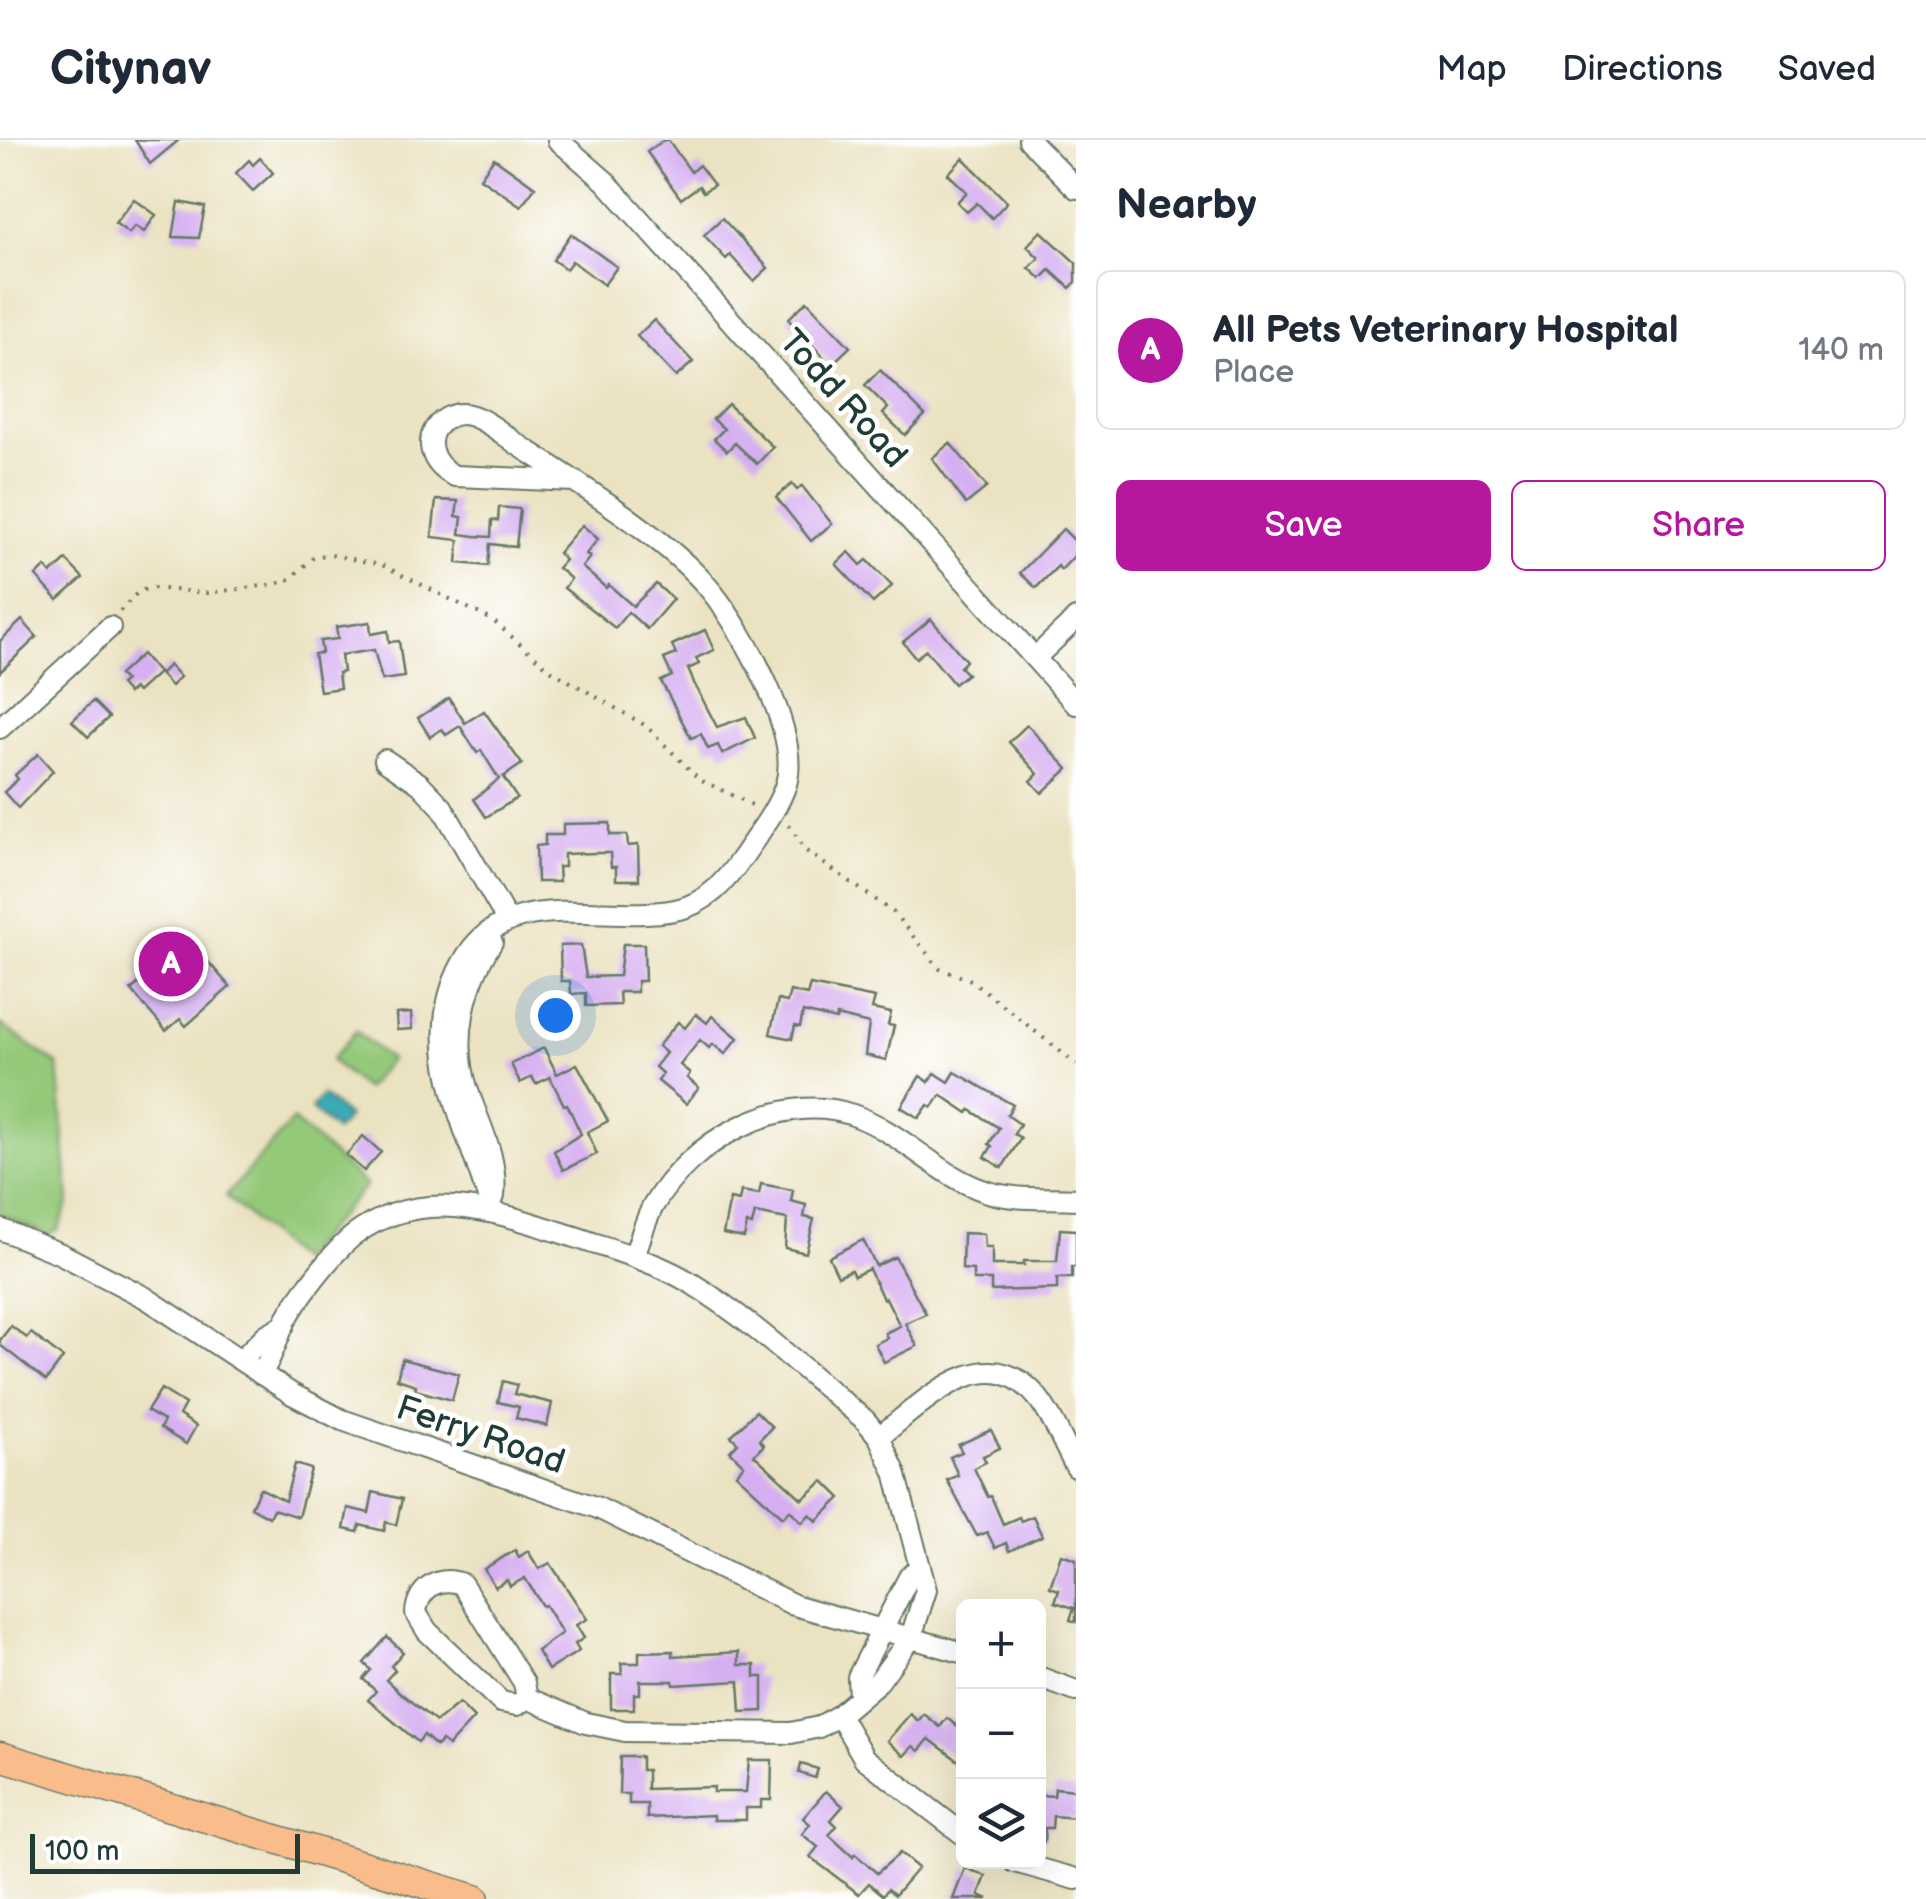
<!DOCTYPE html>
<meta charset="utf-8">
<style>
:root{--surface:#fff;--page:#f2f2f3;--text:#1f2937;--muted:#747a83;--line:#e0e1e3;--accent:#b5179e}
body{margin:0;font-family:"Balsamiq Sans",sans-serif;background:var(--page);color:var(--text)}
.controls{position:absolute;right:30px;bottom:30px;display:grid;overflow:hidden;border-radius:15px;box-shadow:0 10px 40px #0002}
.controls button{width:90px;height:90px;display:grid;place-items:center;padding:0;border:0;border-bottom:2px solid var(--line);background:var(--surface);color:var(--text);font:50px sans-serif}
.scale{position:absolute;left:30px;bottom:25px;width:270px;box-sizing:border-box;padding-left:10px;border:5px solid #1f3d34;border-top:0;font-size:28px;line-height:35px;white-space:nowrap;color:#1f3d34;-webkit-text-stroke:8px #fff;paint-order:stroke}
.you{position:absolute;left:555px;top:875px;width:35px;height:35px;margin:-25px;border:8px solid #fff;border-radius:50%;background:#1a73e8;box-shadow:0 0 0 15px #1a73e833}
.badge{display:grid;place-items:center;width:65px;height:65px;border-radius:50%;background:var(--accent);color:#fff;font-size:32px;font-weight:700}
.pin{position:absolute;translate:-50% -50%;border:5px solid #fff;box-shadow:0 2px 10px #0006}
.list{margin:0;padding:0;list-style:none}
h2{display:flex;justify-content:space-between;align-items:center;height:130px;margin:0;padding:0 40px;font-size:42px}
h2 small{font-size:32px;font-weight:400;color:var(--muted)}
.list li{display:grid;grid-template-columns:65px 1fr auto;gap:30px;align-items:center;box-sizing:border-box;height:160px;margin:0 20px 20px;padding:0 20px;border:2px solid var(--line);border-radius:15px}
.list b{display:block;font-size:38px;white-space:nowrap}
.list p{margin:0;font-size:32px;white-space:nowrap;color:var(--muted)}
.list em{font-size:32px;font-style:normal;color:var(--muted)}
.actions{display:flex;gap:20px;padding:30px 40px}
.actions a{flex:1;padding:22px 0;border:2px solid var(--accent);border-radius:15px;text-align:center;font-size:35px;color:var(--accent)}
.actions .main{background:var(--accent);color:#fff}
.icon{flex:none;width:55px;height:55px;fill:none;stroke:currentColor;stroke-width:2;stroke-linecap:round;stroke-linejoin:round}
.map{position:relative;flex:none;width:1076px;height:1759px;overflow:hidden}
header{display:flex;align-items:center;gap:60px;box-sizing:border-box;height:140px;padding:0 50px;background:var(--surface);border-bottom:2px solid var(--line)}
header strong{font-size:48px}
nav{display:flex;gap:55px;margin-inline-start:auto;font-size:35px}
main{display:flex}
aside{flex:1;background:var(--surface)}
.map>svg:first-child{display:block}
.green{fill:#95c97a;stroke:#5a8357;stroke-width:2.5}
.water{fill:#3aaab8;stroke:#2c7476;stroke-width:2.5}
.building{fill:#d5aff1}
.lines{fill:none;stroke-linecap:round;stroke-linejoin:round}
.minor-casing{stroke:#667765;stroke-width:24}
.major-casing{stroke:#667765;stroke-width:31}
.path{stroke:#667765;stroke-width:4;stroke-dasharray:2.5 8;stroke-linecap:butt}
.minor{stroke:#fff;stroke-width:20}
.major{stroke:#fabc8b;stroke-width:28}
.labels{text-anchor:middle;stroke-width:9;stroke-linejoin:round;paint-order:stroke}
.street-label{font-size:35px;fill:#1f3d34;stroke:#fff}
</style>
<header>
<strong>Citynav</strong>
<nav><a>Map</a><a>Directions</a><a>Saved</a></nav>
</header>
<main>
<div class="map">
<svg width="1076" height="1759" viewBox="0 0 1076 1759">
<rect width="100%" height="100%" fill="#fff"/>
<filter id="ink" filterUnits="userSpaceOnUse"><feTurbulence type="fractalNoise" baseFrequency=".01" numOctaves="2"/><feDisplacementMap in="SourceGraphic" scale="20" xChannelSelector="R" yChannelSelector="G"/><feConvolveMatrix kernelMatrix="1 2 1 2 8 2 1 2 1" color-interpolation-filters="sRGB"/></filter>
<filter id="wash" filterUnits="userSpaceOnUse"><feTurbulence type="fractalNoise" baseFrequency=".0048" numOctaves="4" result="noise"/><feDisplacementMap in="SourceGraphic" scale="40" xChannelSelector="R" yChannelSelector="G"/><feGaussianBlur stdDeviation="2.25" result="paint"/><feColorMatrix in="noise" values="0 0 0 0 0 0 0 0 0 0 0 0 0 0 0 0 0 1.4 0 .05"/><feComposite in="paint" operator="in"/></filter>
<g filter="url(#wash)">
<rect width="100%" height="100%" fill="#ebe2c1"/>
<g class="green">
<path d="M0,884L58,925L69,1062L58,1090L48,1095L0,1074Z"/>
<path d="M356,891L390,920L365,949L331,920Z"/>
<path d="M293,980L366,1045L299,1121L226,1056Z"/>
</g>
<path class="water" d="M322,955L348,977L336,991L311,969Z"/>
<g id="blocks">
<g class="building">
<path d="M135,0H179L150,24Z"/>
<path d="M664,0H668L691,32L699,25L714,45L703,52L699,46L681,59L647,12Z"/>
<path d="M260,18L273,33L253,51L236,33L249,20L253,25Z"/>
<path d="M494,18L535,47L521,66L480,38Z"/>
<path d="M963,18L1007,62L992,78L977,63L967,72L957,62L967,52L948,34Z"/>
<path d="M134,59L156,75L144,92L135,86L129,93L115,83Z"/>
<path d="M179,62L205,67L199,98L173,97Z"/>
<path d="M722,78L768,128L754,141L730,115L726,119L704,95Z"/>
<path d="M1041,91L1076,123V142L1070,148L1050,130L1041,139L1029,128L1039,118L1027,106Z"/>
<path d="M571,94L617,127L604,145L572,121L566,129L553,120Z"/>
<path d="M807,161L850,207L831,225L788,179Z"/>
<path d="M654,180L693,222L676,237L637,196Z"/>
<path d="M880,230L925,275L905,295L883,274L888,268L865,245Z"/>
<path d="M728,264L773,307L757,324L735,303L727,311L714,299L724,289L713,279Z"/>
<path d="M950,303L987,347L966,364L932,318Z"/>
<path d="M792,344L797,350L802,346L832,384L811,401L776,357Z"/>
<path d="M436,360L458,361L456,376L462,377L460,394L475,396L491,397L492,380L498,381L499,367L520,369L516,407L490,404L488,426L457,423L459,400L432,397Z"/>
<path d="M582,385L598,399L586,414L590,417L582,427L606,448L609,445L633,466L656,444L673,459L647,489L628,472L615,488L564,448L571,439L558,428L565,420L558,413Z"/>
<path d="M1063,389L1076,402V414L1061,430L1058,426L1036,448L1020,433Z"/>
<path d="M849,412L861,425L867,420L892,446L873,463L836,424Z"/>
<path d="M66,420L83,438L58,460L36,436L45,427L51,434Z"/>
<path d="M931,479L966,521L960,527L967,534L954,544L926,510L916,518L903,502Z"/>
<path d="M22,480L37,497L0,532V501Z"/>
<path d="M370,482L371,494L388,491L389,502L399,501L404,537L382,540L374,510L341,515L343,532L338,533L340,548L320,551L314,514L322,513L320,501L338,499L336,487Z"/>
<path d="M705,490L714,510L696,518L699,524L688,529L694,543L717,587L746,577L755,598L722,614L718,605L708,609L701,594L691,598L661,541L672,536L664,519L676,514L672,505Z"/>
<path d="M142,514L158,533L137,552L134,549L128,554L120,545L125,541L119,535Z"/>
<path d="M169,525L180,537L171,546L160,534Z"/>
<path d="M449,558L465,583L484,571L522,624L503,637L517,658L486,677L474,659L499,639L481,610L477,613L460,586L446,595L442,589L430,597L418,578Z"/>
<path d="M93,561L109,577L88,597L72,581Z"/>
<path d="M1027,585L1068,629L1042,653L1031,641L1038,634L1009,602Z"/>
<path d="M38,614L53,631L18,668L4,652L18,639L15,635Z"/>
<path d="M610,683V695H627L628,706L638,705L639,740H616V727H611L610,713H597L564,714V727H558L559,742H537L536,706L545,705V695H563V684Z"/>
<path d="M183,793L230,847L186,886L180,879L166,891L131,850L145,838L139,831Z"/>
<path d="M623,804H644L645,841H637V852H619L620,865L586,866V853L571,854L570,841H561L560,806L581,805L586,837L619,836Z"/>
<path d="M810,845L875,858L872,869L891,873L888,885L894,886L886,920L865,915L869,884L837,876L836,880L803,872L800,887L795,886L792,899L770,894L778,860L787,862L790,851L807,855Z"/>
<path d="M411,873L412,889L397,890L396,874Z"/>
<path d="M696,874L707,883L712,876L738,898L725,914L713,904L709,908L700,900L680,925L690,933L687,938L699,948L686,964L658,941L663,934L655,927L666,913L658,906L678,882L685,888Z"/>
<path d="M544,908L557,934L577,924L608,981L587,992L597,1014L563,1030L554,1011L581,994L567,964L564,965L550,937L536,944L532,937L520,943L511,924Z"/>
<path d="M955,932L1013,965L1007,975L1020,984L1014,994L1021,998L1002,1028L985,1017L992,1006L989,1004L999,988L970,970L968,973L941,955L932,968L928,965L919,978L901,967L920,936L929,942L935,933L949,942Z"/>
<path d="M363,996L381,1012L364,1031L346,1015Z"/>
<path d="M761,1044L793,1050L791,1061L806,1065L804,1077L814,1079L806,1113L785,1108L787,1079L755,1073L752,1085L747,1084L744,1098L723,1094L730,1059L739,1061L741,1051L759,1054Z"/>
<path d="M1060,1089L1076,1090V1127H1072V1138H1057V1149L991,1151V1140H973V1130L962,1129L963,1093L984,1094L985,1107H992V1125H1024V1121H1057Z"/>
<path d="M863,1100L876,1126L895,1117L926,1174L905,1183L917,1206L884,1222L875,1204L887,1198L885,1193L900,1186L886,1158L883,1159L869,1129L854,1136L851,1130L838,1136L829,1117Z"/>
<path d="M11,1186L27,1198L31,1193L63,1218L46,1241L0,1205V1200Z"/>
<path d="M402,1219L459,1234L452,1260L415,1250L416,1245L397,1239Z"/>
<path d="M503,1241L517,1245L514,1254L552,1263L547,1286L516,1278L519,1267L498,1262Z"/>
<path d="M161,1249L185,1264L179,1275L196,1286L186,1304L160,1288L164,1281L147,1271Z"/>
<path d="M756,1271L772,1287L759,1300L764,1305L754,1315L802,1359L824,1341L841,1358L817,1381L810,1374L802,1382L790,1370L783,1377L736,1334L744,1325L730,1311L738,1303L731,1296Z"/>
<path d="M991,1290L1000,1308L983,1316L986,1322L974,1328L988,1357L991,1356L1003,1384L1019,1377L1021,1381L1033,1376L1042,1396L1009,1411L1006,1403L995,1408L987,1392L977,1396L947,1340L958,1335L950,1317L962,1312L958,1305Z"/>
<path d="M295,1324L311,1329L298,1377L273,1369L269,1377L251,1367L260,1348L285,1361Z"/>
<path d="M373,1352L402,1359L396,1385L386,1382L384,1391L360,1385L358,1392L344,1389L348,1368L369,1373Z"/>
<path d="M515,1410L519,1417L528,1411L539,1429L550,1423L587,1479L576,1485L584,1498L575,1504L579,1511L548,1530L537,1511L562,1493L545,1465L542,1466L525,1438L510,1446L507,1440L495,1447L484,1429Z"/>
<path d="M1061,1414L1076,1419V1482L1070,1480L1074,1468L1055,1462L1059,1450L1050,1447Z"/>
<path d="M387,1497L403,1512L391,1526L395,1530L386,1540L398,1551L436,1582L459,1563L474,1578L448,1606L442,1601L436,1606L424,1595L418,1602L368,1560L376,1551L363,1539L371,1530L364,1523Z"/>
<path d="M673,1511V1516L739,1512V1525H755V1537H763V1571L741,1572L739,1541L674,1545L673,1541H640V1554H634V1569H611V1534H622L621,1523H639V1512Z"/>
<path d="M910,1574L918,1581L924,1574L940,1587L947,1578L964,1592V1625L929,1599L919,1611L913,1606L904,1616L887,1601Z"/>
<path d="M620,1617H641V1630H647V1649L714,1647L713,1652H746L749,1620H772L771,1660H761V1668H746V1680H713V1675L647,1678V1664H629V1654H619Z"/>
<path d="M801,1624L818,1629L815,1638L799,1633Z"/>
<path d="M1055,1648L1076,1650V1678L1053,1676L1052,1688H1045L1044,1702H1038V1655L1054,1656Z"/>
<path d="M826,1651L843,1666L831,1680L837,1686L829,1695L853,1717L855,1714L877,1733L900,1713L918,1728L895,1755L888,1749L883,1755L869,1743L859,1754L810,1717L818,1707L802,1694L810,1684L803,1678Z"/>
<path d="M965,1728L986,1736L979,1755L988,1759H953Z"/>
</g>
</g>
</g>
<g filter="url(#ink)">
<use href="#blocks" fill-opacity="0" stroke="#667765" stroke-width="2.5"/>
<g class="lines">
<g class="minor-casing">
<g id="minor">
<path d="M558,0L605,41L1076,564"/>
<path d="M1029,0L1076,48"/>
<path d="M1035,518L1076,479"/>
<path d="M0,588L110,487"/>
<path d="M385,620L420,644L442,667L507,780"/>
<path d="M492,802C464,845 451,901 468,951C480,987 498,1017 494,1056"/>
<path d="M492,1071C470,990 417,907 462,824C505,743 603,784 675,770C707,764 726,741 744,715C758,694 778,669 786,644C801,593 744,492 712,452C670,400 578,343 520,306C505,296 486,279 469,275C461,273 454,274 447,278C420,293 430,326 455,336L575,341"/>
<path d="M0,1089L61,1114L146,1158L292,1254L342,1280L598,1368L794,1465L964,1513"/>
<path d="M634,1116C640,1100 645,1081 653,1066C690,1002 779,950 853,975C902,992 937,1035 985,1051C1015,1061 1046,1057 1076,1059"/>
<path d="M241,1220L266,1195L284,1185"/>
<path d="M261,1234C271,1219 276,1203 283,1186C294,1162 332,1113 353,1096C423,1042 503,1074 578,1098C616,1111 656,1122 691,1143C753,1181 808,1234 865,1280L879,1297L895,1332L926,1450L911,1497L879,1541L839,1575L819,1587L791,1593L625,1591L586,1583L527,1558L524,1543L462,1444C438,1435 418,1449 416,1473L427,1491L501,1562L517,1565L527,1558"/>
<path d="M879,1297C924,1262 987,1195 1038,1258C1055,1280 1063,1304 1076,1327"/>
<path d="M1038,1537L1076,1551"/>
<path d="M859,1556L858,1537L909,1437L920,1427"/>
<path d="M839,1575L864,1618L964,1695"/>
<path d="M1015,1722L1076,1739"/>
</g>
</g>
<g class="major-casing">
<path id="major" d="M0,1616L475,1759"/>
</g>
<g class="path">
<path d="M120,471L139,451L152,448L207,453L277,444L290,439L315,416L332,415L382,425L492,480L552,531L646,586L699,639L754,666"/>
<path d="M789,685L806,711L893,772L940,829L971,840L1076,924"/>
</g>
<use href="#minor" class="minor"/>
<use href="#major" class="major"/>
</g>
</g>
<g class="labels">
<g class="street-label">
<text transform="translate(844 258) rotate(48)" y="12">Todd Road</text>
<text transform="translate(481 1294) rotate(19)" y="12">Ferry Road</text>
</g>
</g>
</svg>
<div class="controls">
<button>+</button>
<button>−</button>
<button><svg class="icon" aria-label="layers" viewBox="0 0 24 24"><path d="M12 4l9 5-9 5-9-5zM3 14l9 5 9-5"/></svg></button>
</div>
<div class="scale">100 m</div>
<div class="you"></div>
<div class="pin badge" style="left:171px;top:824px">A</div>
</div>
<aside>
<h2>Nearby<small></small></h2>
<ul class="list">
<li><span class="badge">A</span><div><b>All Pets Veterinary Hospital</b><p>Place</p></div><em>140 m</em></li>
</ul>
<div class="actions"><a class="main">Save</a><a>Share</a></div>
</aside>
</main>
